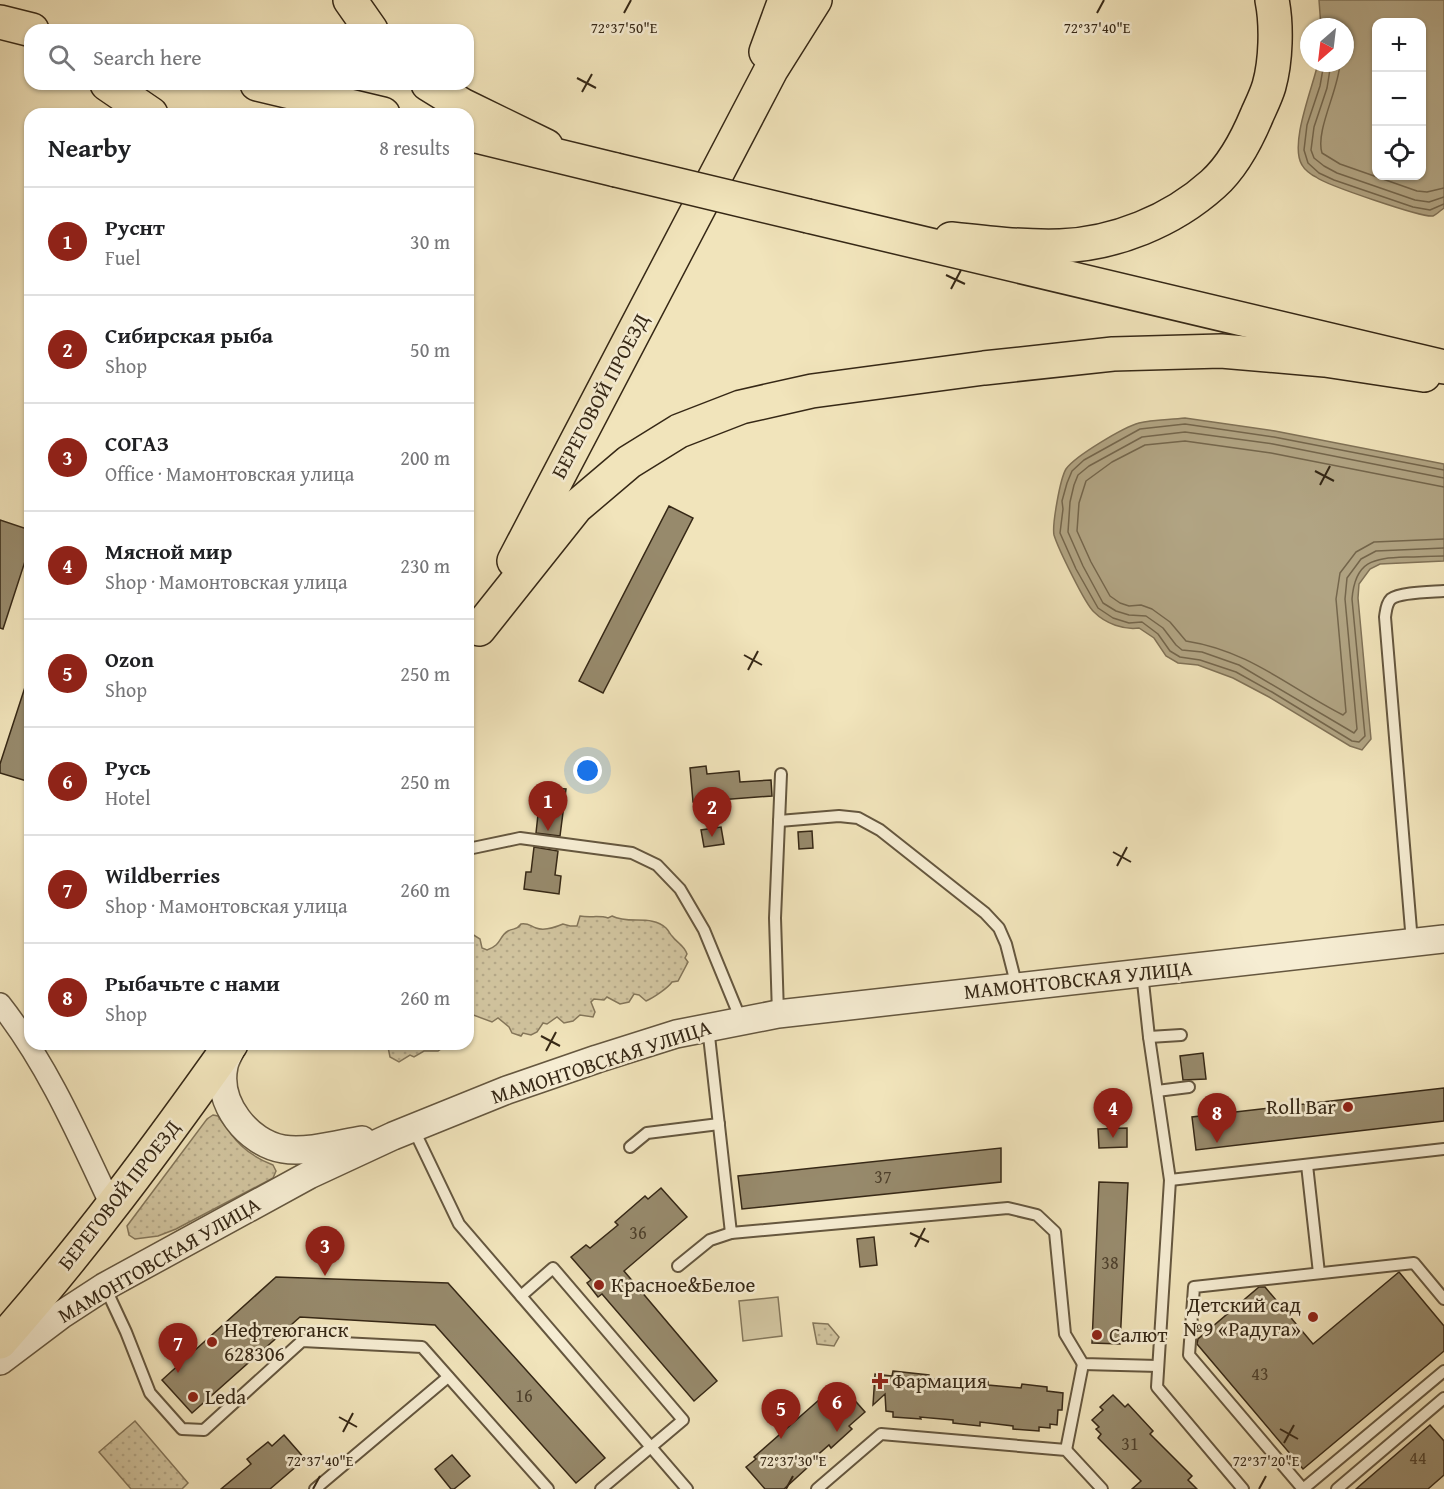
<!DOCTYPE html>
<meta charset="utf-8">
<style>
:root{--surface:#fff;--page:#f6f6f6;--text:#202124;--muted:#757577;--line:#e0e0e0;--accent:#8f2418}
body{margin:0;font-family:"Gentium Book Plus",serif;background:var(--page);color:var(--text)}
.controls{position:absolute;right:18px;top:18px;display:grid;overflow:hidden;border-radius:12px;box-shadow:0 2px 4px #0004}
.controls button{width:54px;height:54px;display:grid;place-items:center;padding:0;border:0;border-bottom:2px solid var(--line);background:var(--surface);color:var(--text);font:30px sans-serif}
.compass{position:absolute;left:1300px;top:18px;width:54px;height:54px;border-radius:50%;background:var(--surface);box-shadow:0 2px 4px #0004;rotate:208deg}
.you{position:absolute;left:588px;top:771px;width:21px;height:21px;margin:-15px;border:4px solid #fff;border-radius:50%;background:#1a73e8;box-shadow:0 0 0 9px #1a73e833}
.badge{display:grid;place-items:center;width:39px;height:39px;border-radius:50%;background:var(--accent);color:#fff;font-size:20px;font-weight:700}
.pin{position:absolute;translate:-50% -50px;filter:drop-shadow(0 2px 3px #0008)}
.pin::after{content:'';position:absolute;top:32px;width:21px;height:18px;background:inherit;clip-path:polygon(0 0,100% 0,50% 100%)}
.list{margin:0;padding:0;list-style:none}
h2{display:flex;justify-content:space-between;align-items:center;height:78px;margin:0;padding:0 24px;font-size:26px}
h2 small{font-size:20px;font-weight:400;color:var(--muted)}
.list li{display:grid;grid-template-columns:39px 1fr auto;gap:18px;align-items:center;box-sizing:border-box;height:108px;padding:0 24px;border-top:2px solid var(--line)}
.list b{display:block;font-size:22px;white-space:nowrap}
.list p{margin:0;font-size:20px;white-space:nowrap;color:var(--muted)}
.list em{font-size:20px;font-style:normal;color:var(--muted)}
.icon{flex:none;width:33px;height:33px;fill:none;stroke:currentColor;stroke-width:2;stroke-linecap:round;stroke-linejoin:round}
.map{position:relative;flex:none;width:1444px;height:1489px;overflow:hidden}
.search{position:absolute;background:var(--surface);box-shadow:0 2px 4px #0004;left:24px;top:24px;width:450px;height:66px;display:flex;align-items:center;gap:15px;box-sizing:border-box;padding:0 21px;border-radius:18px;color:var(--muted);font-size:22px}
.panel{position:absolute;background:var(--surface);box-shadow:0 2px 4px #0004;left:24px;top:108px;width:450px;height:942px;border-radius:18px}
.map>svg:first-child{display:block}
.grass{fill:url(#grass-dots);stroke:#84765a;stroke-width:1.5}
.pitch{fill:#d1c49f;stroke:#84765a;stroke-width:1.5}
.water{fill:#b1a483;stroke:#807257;stroke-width:1.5;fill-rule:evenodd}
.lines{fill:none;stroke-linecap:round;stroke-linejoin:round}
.shore{stroke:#74664c;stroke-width:1.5}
.building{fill:#978a6c;stroke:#362816;stroke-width:1.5}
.service-casing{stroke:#65573f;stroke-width:14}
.minor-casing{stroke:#65573f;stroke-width:24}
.tertiary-casing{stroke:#65573f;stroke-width:30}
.primary-casing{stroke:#362816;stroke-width:36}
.trunk-casing{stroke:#362816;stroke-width:36}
.service{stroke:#f6edd3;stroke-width:10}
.minor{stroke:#f6edd3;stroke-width:21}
.tertiary{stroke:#f6edd3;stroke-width:27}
.primary{stroke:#f1e4bb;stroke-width:33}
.trunk{stroke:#f1e4bb;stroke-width:33}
.trunk-bridge-casing{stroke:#362816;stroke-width:36;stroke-linecap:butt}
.trunk-bridge{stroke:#f1e4bb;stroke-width:33}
.ticks{fill:none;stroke:#362816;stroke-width:2}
.poi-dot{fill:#8f2418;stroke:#f6edd3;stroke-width:2}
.labels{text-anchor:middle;stroke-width:5;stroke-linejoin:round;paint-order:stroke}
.number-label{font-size:18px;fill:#4e402c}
.street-label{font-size:21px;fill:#362816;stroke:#f6edd3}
.poi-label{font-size:21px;fill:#362816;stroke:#f6edd3;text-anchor:start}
.ticks-label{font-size:15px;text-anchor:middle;fill:#362816;stroke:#f6edd3;stroke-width:5;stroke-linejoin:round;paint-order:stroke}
</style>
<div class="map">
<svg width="1444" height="1489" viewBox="0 0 1444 1489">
<defs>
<pattern id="grass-dots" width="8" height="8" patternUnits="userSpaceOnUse" patternTransform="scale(1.5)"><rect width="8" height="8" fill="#d1c49f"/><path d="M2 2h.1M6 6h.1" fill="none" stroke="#b4a888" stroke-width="1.8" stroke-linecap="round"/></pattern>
</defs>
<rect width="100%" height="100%" fill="#f1e4bb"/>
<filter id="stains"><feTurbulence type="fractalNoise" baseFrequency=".00333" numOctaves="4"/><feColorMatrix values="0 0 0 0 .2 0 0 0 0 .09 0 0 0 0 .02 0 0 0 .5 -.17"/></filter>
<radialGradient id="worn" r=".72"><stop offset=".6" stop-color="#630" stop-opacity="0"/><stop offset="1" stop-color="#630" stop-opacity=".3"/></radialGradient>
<g class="grass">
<path d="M580,916C590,918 599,915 608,918L612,916C629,925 651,914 666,928C669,931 670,934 672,936C677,943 684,945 687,954L685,958L688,962L678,981L672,982C668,988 653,998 646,1001L639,995L634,994L629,1002L620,1004L607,997L604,1000L594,999L591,1002L595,1012L593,1017L580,1015L573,1021L564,1023L557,1017L547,1024L543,1023L537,1032L531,1035L523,1033L521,1036L512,1033L509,1027L498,1018L492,1022L468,1013V937L472,934L480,939L482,948L487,950C502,945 499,936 508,931C514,928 517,930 521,924C529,923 530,926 536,928C544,931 556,927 563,924L570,926H577Z"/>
<path d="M385,1044H448L438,1051H424L414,1057L410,1055L399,1062L390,1057L388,1047Z"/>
<path d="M213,1115L218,1116C235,1141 245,1154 273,1165L276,1171L273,1178L176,1229L158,1236L135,1239L129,1235L127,1226L207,1119Z"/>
<path d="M813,1323L828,1324L839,1337L834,1346L817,1344Z"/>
<path d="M135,1421L188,1483L182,1489H131L99,1452Z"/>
</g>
<path class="pitch" d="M778,1297L782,1336L743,1341L739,1301Z"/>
<g class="water">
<path d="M1319,0H1444V208C1441,210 1436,215 1433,216C1423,218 1326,185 1316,177C1311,175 1304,169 1302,165C1289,144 1313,87 1318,63H1345V27H1321ZM1376,22H1422V176H1376Z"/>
<path d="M1185,418L1275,431L1444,464V561L1380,564L1370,569L1359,584L1358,598L1371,739L1362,750L1350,746L1269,697L1233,678L1198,665L1178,663L1166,656L1154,638L1139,628C1124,630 1106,624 1094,612C1085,604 1058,548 1054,535C1052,525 1060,479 1066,469C1075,456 1124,427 1139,423C1153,419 1170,420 1185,418Z"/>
</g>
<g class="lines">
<g class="shore">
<path d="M1324,63L1320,86L1307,125L1304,150L1308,163L1319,173L1334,180L1413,207L1430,210L1444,204"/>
<path d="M1331,63L1327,88L1314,127L1311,150L1314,158L1324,166L1337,173L1415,200L1429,202L1444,197"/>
<path d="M1340,63C1339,89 1315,131 1322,153L1340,164L1417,191L1427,192L1444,188"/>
<path d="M1444,470L1274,437L1185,424L1140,429L1084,460L1072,471L1067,483L1062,501L1063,509L1060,533L1076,569L1098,608L1113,618L1129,623L1142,622L1158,634L1170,651L1180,657L1200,660L1236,672L1272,692L1352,741L1359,742L1365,736L1352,599C1355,561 1373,558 1406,557C1419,557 1431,556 1444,556"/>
<path d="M1444,478L1273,444L1185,432L1142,437L1089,466L1078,475L1074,485L1070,502L1068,532L1083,566L1103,603L1116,611L1129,615L1146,616L1163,628L1176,645L1182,650L1202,652L1239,665L1354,733L1357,729L1345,599L1347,578L1361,559L1376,551L1444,548"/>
<path d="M1444,487L1271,453L1185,441L1145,445L1112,462L1086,481L1079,503L1077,531L1091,562L1110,596L1120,603L1129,606L1141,605L1152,609L1170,622L1186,641C1250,651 1288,687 1343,715L1346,712L1336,599L1340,573L1356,552L1374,542L1444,539"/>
</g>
</g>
<g class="building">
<path d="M669,506L693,518L603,693L579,681Z"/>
<path d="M0,520L30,530V546L3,629L0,628Z"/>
<path d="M27,681H30V782L0,773V764Z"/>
<path d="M706,766L707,774L739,771L740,782L771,780L772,796L693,802L690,768Z"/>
<path d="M541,787L566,789L560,836L536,833Z"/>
<path d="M721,827L724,844L704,847L701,830Z"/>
<path d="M812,831L813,848L799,849L798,832Z"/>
<path d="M534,847L558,851L555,875L561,876L559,894L524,889L526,872H531Z"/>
<path d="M1203,1053L1206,1079L1183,1080L1180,1056Z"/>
<path d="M1444,1088V1121L1196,1150L1192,1117Z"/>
<path d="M1127,1128V1147L1099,1148L1098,1129Z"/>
<path d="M1001,1148V1182L742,1209L738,1176Z"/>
<path d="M1099,1182L1128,1183L1120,1344L1092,1343Z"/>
<path d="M661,1188L687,1217L624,1271L717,1381L694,1401L602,1294L598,1297L587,1283L591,1280L571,1257L586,1245L590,1248L618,1225L615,1222L645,1196L648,1199Z"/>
<path d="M874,1237L877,1265L860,1267L857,1239Z"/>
<path d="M1399,1272L1444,1326V1351L1303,1469L1197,1344L1198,1339L1259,1287H1265L1313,1344Z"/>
<path d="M276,1277L448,1283L605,1458L576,1483L435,1325L300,1317L192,1413L162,1380Z"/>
<path d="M893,1371L929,1375V1379L961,1382V1379L988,1381V1385L1021,1388L1022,1384L1047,1387V1391L1063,1393L1062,1410H1058L1057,1425L1050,1424V1428L1039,1427V1431L1013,1429V1426L980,1422V1426L953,1423V1420L920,1417L921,1419L893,1417V1412L886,1411L885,1394L873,1405L875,1374L892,1376Z"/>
<path d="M843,1387L865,1412L849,1426L852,1429L831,1448L829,1445L805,1466L807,1468L784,1489H765L746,1467L756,1459L754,1457L828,1392L832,1397Z"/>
<path d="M1113,1395L1125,1407L1128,1404L1153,1431L1150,1434L1192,1476L1188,1480L1197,1489H1132L1141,1481L1098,1438L1101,1434L1096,1429L1099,1427L1092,1420L1103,1410L1100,1407Z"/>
<path d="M1430,1425L1444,1441V1475L1428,1489H1356Z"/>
<path d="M284,1435L305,1459L270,1489H221L251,1464L247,1459L268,1442L272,1446Z"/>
<path d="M452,1455L470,1476L454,1489H451L435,1469Z"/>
</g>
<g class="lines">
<g class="service-casing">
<g id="service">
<path d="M779,821L839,816L858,818L880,830L985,913L999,928L1006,944L1017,987"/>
<path d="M468,849L520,838L632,853L657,865L680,889L704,930L741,1020"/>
<path d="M1412,942L1385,617C1386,611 1386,604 1391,599C1400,592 1432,592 1444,591"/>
<path d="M1142,973L1149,1037L1170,1180L1444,1149"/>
<path d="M778,1014L775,918L781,774"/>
<path d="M708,1027L731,1233L1008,1208L1037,1215L1055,1232L1065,1334L1083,1364L1158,1366"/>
<path d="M1149,1037L1181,1035"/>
<path d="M1157,1091L1189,1087"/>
<path d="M413,1128L459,1224L687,1489"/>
<path d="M630,1147L647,1133L719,1124"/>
<path d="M1307,1165L1319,1273"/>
<path d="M1170,1180L1157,1387L1243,1489"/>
<path d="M678,1266L710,1240L731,1233"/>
<path d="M105,1287L126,1332L150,1393L182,1429L204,1430L302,1341L422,1347L548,1489"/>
<path d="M521,1296L553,1268L683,1420L601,1489"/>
<path d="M1444,1299L1414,1263L1194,1287L1189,1355L1303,1489L1444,1371"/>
<path d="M1066,1450L1083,1364"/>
<path d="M315,1489L448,1377"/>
<path d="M817,1489L881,1434L1066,1450L1102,1489"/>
<path d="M1337,1489L1444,1398"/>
</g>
</g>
<g class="minor-casing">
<path id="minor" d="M0,1004C48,1065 79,1137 112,1207"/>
</g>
<g class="tertiary-casing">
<g id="tertiary">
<path d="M231,1049C229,1054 225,1060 224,1066C216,1103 248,1143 283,1149C306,1153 339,1144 362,1140"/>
<path d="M0,1361L61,1315L104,1287L309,1175L393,1136L507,1090L597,1059L676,1034L778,1014L1444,939"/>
</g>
</g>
<g class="primary-casing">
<g id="primary">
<path d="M350,0L371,30"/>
<path d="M766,52L785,0"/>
<path d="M107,84L151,114"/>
<path d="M428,84L462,105L546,146"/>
<path d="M951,239C987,243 1023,247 1060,246C1115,244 1172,221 1213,184C1233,166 1247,139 1257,115C1261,106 1266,96 1269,86C1276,61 1277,25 1272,0"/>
<path d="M514,561L771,70L815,0"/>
<path d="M479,629L576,507L629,462L679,431L741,407L812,391L984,368L1113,354L1221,351L1325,360L1424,375"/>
<path d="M0,1342C84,1247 158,1147 231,1044"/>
</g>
</g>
<g class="trunk-casing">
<g id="trunk">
<path d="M0,22L32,30"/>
<path d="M257,84L383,114"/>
<path d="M468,134L616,170"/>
<path d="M808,216L1444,367"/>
</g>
</g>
<use href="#service" class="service"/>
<use href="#minor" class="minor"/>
<use href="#tertiary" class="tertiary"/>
<use href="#primary" class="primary"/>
<use href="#trunk" class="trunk"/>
<g class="trunk-bridge-casing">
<path id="trunk-bridge" d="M616,170L808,216"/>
</g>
<use href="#trunk-bridge" class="trunk-bridge"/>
</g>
<path class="ticks" d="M624,13L631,0M1097,13L1104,0M577,78L596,88M582,92L592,74M946,275L965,284M951,289L961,270M1315,471L1334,481M1320,485L1330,466M744,655L762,665M748,670L758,651M1113,852L1131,862M1117,866L1127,847M541,1036L560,1046M546,1051L556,1032M910,1233L929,1242M915,1247L925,1228M339,1417L357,1427M1280,1429L1298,1439M343,1432L353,1413M1284,1443L1294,1425M313,1489L320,1476M786,1489L793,1476M1259,1489L1266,1476"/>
<g class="poi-dot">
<circle cx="1348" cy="1107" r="6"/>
<circle cx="599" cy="1285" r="6"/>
<circle cx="1313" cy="1317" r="6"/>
<circle cx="1097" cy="1335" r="6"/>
<circle cx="212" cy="1342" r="6"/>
<path d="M877 1372h6v6h6v6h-6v6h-6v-6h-6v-6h6z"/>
<circle cx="193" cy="1397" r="6"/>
</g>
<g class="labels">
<g class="number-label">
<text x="883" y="1183">37</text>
<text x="638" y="1239">36</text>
<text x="1110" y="1269">38</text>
<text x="1260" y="1380">43</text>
<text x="524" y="1402">16</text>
<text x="1130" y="1450">31</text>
<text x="1418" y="1464">44</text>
</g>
<g class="street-label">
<text transform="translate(600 396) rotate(-62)" y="7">БЕРЕГОВОЙ ПРОЕЗД</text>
<text transform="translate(1078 980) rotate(-6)" y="7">МАМОНТОВСКАЯ УЛИЦА</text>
<text transform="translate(601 1062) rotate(-18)" y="7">МАМОНТОВСКАЯ УЛИЦА</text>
<text transform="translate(119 1195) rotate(-52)" y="7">БЕРЕГОВОЙ ПРОЕЗД</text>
<text transform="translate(159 1260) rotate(-30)" y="7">МАМОНТОВСКАЯ УЛИЦА</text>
</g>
<g class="poi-label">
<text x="1336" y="1114" text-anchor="end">Roll Bar</text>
<text x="611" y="1292">Красное&amp;Белое</text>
<text x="1301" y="1312" text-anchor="end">Детский сад<tspan x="1301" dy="24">№9 «Радуга»</tspan></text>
<text x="224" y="1337">Нефтеюганск<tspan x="224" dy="24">628306</tspan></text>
<text x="1109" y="1342">Салют</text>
<text x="892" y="1388">Фармация</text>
<text x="205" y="1404">Leda</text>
</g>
</g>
<g class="ticks-label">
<text x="624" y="33">72°37'50"E</text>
<text x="1097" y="33">72°37'40"E</text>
<text x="320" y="1466">72°37'40"E</text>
<text x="793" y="1466">72°37'30"E</text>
<text x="1266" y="1466">72°37'20"E</text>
</g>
<rect width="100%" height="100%" filter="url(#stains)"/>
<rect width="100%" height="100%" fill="url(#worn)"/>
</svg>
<div class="controls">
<button>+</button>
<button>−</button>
<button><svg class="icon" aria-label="locate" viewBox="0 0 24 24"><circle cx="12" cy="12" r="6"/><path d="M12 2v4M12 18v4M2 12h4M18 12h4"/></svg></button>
</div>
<svg class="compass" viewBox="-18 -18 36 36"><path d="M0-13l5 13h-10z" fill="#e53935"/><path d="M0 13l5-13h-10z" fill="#757577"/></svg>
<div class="you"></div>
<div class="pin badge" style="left:548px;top:831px">1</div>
<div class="pin badge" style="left:712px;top:837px">2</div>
<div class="pin badge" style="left:325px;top:1276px">3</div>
<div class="pin badge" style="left:1113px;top:1138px">4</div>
<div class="pin badge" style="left:781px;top:1439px">5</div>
<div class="pin badge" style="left:837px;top:1432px">6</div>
<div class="pin badge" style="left:178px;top:1373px">7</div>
<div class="pin badge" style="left:1217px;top:1143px">8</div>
<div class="search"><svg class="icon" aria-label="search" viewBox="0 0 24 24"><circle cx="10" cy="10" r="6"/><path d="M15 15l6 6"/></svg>Search here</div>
<section class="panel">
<h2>Nearby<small>8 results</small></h2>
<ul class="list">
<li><span class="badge">1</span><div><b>Руснт</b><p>Fuel</p></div><em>30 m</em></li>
<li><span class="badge">2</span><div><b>Сибирская рыба</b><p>Shop</p></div><em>50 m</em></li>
<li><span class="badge">3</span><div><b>СОГАЗ</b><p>Office · Мамонтовская улица</p></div><em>200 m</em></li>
<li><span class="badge">4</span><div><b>Мясной мир</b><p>Shop · Мамонтовская улица</p></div><em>230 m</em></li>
<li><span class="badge">5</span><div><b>Ozon</b><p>Shop</p></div><em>250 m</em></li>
<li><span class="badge">6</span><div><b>Русь</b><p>Hotel</p></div><em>250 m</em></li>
<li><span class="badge">7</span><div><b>Wildberries</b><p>Shop · Мамонтовская улица</p></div><em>260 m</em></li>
<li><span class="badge">8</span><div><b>Рыбачьте с нами</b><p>Shop</p></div><em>260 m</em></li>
</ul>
</section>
</div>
